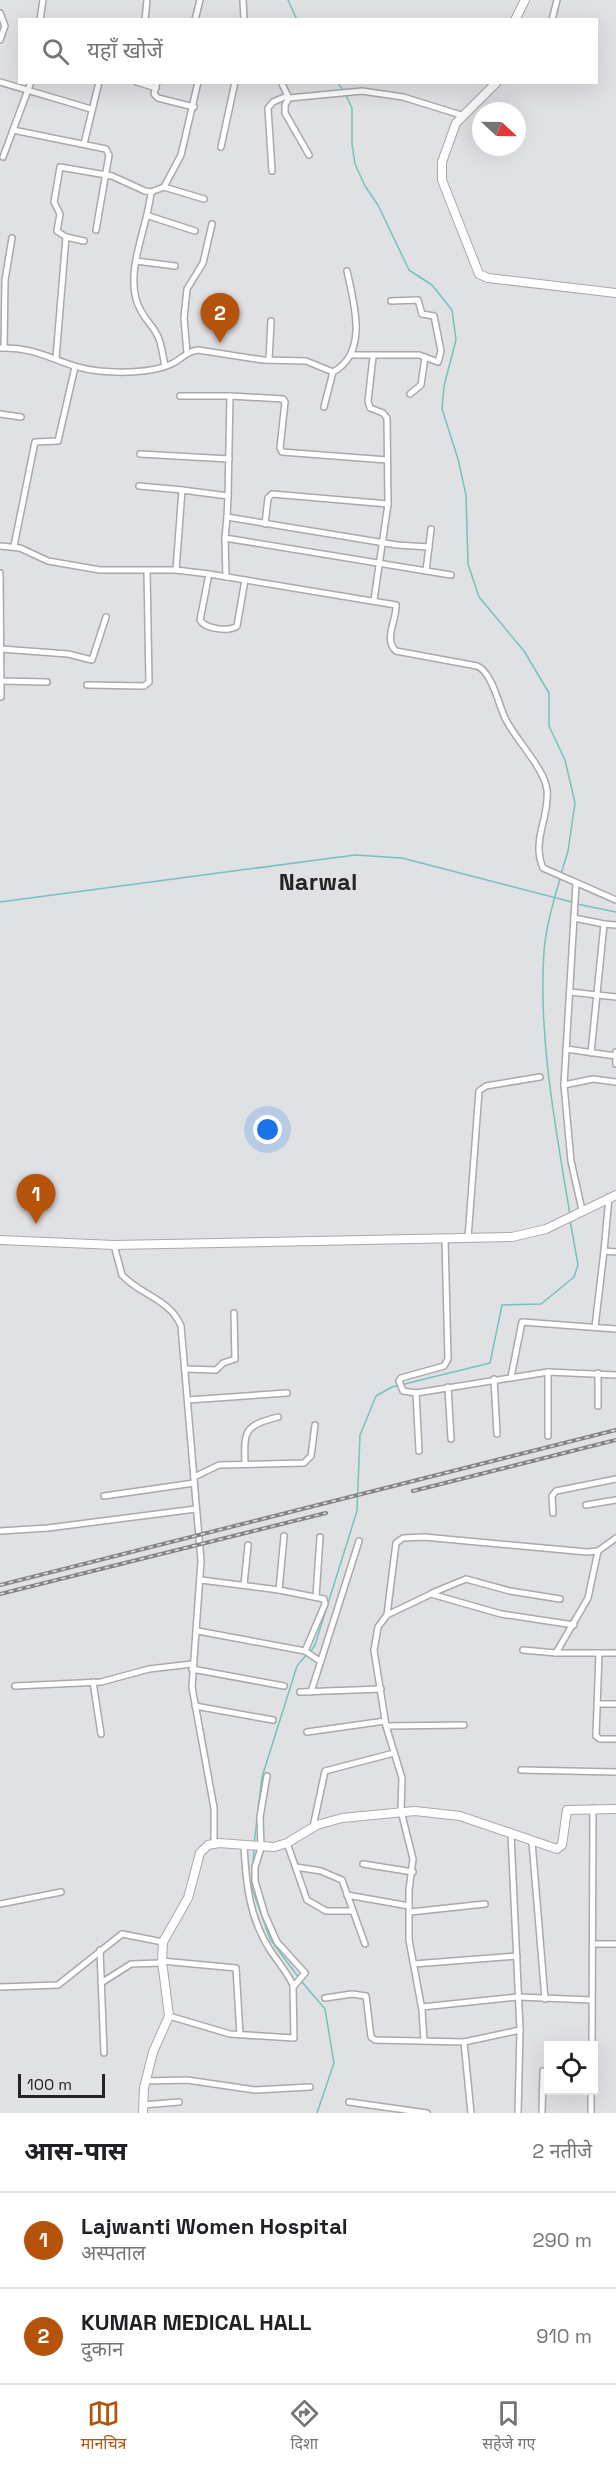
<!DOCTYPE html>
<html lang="hi">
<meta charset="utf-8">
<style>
:root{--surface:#fff;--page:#f6f6f6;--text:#202124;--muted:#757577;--line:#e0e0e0;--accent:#b45309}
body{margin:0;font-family:"Space Grotesk","Noto Sans Devanagari",sans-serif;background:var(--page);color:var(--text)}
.controls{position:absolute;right:18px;bottom:18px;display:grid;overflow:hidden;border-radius:0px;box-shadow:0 6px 24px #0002}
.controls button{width:54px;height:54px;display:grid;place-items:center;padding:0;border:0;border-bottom:2px solid var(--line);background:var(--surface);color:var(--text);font:30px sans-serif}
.compass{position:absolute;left:472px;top:102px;width:54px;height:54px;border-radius:50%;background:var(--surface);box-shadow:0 6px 24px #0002;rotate:112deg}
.scale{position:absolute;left:18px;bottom:15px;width:87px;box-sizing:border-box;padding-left:6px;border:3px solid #242425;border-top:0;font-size:16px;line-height:21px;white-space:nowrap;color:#242425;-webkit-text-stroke:4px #e0e1e4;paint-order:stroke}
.you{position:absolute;left:268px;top:1130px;width:21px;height:21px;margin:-15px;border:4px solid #fff;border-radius:50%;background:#1a73e8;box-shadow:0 0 0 9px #1a73e833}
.badge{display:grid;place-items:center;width:39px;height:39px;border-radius:50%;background:var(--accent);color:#fff;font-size:20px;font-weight:700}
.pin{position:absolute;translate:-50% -50px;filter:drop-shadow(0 2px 3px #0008)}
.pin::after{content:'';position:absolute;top:32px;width:21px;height:18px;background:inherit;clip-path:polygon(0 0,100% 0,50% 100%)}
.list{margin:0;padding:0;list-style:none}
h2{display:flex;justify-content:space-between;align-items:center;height:78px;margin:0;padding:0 24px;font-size:26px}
h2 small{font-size:20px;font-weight:400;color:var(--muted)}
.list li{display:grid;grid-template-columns:39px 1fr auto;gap:18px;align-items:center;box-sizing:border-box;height:96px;padding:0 24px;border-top:2px solid var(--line)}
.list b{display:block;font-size:22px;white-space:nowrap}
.list p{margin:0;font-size:20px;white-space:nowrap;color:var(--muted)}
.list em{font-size:20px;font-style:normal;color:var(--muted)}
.icon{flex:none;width:33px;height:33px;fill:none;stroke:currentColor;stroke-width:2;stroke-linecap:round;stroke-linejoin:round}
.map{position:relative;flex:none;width:616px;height:2113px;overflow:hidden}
.search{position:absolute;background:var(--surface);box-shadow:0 6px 24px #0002;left:18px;right:18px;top:18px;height:66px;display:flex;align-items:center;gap:15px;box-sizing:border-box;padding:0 21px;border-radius:0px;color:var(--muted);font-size:22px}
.sheet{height:270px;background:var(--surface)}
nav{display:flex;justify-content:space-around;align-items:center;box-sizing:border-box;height:84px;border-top:2px solid var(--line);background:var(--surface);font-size:16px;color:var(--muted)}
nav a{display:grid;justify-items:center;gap:3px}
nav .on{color:var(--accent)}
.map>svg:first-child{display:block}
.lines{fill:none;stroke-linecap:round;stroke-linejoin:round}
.stream{stroke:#76c1c0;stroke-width:1.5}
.street-casing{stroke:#a9a9ac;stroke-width:8}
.secondary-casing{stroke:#a9a9ac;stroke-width:10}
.street{stroke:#fff;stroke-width:5}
.secondary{stroke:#fff;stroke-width:8}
.rail-casing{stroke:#828385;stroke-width:4}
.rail{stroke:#e0e1e4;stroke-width:1.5;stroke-dasharray:4.5;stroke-linecap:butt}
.labels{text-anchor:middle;stroke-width:6;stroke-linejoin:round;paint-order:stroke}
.district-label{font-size:24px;font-weight:bold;fill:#242425;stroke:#e0e1e4}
</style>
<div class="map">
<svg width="616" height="2113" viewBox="0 0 616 2113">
<rect width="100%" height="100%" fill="#e0e1e4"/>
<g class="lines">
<g class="stream">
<path d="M288,0L297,20"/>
<path d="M337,82L344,91"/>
<path d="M346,95L352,108V144L355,164L365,186L378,205L409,270L432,285L452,310L456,340L444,386L442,409L458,459L466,495L468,564L479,597L524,651L549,693V726L565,760L575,803L568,851L561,874"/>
<path d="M560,879C553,902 546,926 544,951C538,1038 556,1129 570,1215"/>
<path d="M0,902L355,855L402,858L572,902"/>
<path d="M577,904L616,912"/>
<path d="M311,1651L315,1645L357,1511L360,1435L376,1396L392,1387L490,1363L502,1305L541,1304L574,1277L578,1265L570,1220"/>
<path d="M254,1844L262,1777L297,1666L307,1654"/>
<path d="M253,1865L254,1849"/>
<path d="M252,1879V1888L270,1939L299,1978"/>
<path d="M302,1982L325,2009L334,2063L317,2113"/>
</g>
<g class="street-casing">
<g id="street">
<path d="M243,0L244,20"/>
<path d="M0,13L5,26L0,40"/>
<path d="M40,20L43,0"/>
<path d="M145,20L147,0"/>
<path d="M195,20L200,0"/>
<path d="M552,20L557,0"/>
<path d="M0,82L91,109"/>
<path d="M137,82L156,88"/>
<path d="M157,82L154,94L158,98L194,107"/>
<path d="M281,82L289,98L362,91L403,97L461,115"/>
<path d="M289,98L285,105V113L309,155"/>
<path d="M13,130L31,82"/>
<path d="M84,144L99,82"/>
<path d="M221,147L235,82"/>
<path d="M3,157L13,130L106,149L109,155L96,230"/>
<path d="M272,171L268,108L273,102L287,96"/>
<path d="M164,187L181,155L198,82"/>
<path d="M151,192C148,225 127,266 136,299C141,318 154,325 159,339C162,347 163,357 165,366"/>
<path d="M149,216L195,231"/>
<path d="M84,241L66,237L57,231L60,214L54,202L60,167L112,176L145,191L151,192L164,187L204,199"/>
<path d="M136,261L175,266"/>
<path d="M0,348C41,346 62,368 99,371C119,373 150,373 169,365C180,361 186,351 198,350L263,360L306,361L333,372C369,353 354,303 347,271"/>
<path d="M4,348L5,280L12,238"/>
<path d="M187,353L184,318L187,289L203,263L212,224"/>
<path d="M352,355H419L438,362L441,351L434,316L422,314L418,300L391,301"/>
<path d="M373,357L368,401L370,408L383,413L387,418L388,504L374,600"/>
<path d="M56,358L66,237"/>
<path d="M269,360L271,321"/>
<path d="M410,394L421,385L425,357"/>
<path d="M180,396H230L228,496"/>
<path d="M230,396L283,399L285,402L280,448L282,452L387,460"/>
<path d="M324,407L333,372"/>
<path d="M0,414L21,417"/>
<path d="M140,454L229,459"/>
<path d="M139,486L182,490"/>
<path d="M227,517L225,538L451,575"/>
<path d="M265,524L268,498L272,494L388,504"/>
<path d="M225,538L226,577"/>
<path d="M0,546L20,548L48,561L100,570H176L209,574L396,605C397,620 383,639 396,651L477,666C492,672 498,703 505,718C515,739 545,769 547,790C550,816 531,841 543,868L616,900"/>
<path d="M14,546L35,442L58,441L75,367"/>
<path d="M176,570L182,490L228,496L227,517L397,545L429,547"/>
<path d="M426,571L431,529"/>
<path d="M0,573L1,697"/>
<path d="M209,574L200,620C205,629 229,632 237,626L245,580"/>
<path d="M1,649L68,654L92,660L106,617"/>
<path d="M1,681L47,682"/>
<path d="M87,685L144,686L149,682L147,572"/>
<path d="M576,884L564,1085L571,1161L582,1210"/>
<path d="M574,918L604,924"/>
<path d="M570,992L616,997"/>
<path d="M566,1049L616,1056"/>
<path d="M616,1052V1064"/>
<path d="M591,1053L604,924L616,925"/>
<path d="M564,1085L593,1079L616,1082"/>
<path d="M445,1238L448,1359L444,1366L401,1378L399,1381L403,1391L416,1393L548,1372"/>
<path d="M468,1238L479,1091L486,1086L540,1077"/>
<path d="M114,1245L122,1275C140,1295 170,1299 181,1326L201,1561L192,1687L214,1808V1843"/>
<path d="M604,1251L609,1197"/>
<path d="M595,1327L604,1251L616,1252"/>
<path d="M185,1369L216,1370L223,1363L235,1359L234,1313"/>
<path d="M511,1377L522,1322L616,1329"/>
<path d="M494,1379L497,1434"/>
<path d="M448,1387L451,1439"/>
<path d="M416,1393L419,1451"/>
<path d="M188,1400L287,1393"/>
<path d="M598,1406V1373"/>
<path d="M548,1436V1372L616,1375"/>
<path d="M245,1464C244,1430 244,1426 278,1417"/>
<path d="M194,1477L219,1465L304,1463L311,1456L315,1425"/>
<path d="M104,1496L194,1483"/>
<path d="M586,1505L616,1500"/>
<path d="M553,1513L552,1496L556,1491L616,1479"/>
<path d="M0,1531L48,1528L196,1509"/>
<path d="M598,1551L588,1598L556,1653H616"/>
<path d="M201,1580L279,1590L324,1599L325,1604L305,1651"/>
<path d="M244,1585L248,1545"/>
<path d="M279,1590L284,1536"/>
<path d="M432,1593L466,1579L510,1591L560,1599"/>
<path d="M316,1597L320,1537"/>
<path d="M387,1615L431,1594L501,1614L574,1625"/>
<path d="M198,1631L305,1651L320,1661"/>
<path d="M523,1650L556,1653"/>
<path d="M599,1653L596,1736L600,1739H616"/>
<path d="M192,1669L284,1686"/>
<path d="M93,1682L101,1734"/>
<path d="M15,1686L101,1682L149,1669L192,1664"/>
<path d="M300,1692L381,1689"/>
<path d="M311,1692L359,1541"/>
<path d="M597,1704H616"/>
<path d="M195,1706L273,1720"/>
<path d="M386,1726L464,1725"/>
<path d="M307,1732L385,1721"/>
<path d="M521,1770L616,1772"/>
<path d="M313,1827L325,1771L394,1753"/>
<path d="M532,1842L545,1999"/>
<path d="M287,1843L307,1900L326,1911H352"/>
<path d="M244,1846C246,1883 249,1917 270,1950C278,1962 287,1972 293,1985"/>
<path d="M363,1864L413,1872"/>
<path d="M296,1867L321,1871L342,1880L365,1944"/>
<path d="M347,1895L409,1906"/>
<path d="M0,1904L61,1892"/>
<path d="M410,1912L485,1904"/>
<path d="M593,1944H616"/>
<path d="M100,1950L104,2053"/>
<path d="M162,1961L236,1968L240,2035"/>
<path d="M414,1964L517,1956"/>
<path d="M101,1983L131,1964L162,1963"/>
<path d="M0,1987L58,1985L122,1934L163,1942"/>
<path d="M325,1998L352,1994L366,1996L371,2037L375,2040L464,2042L520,2030L511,1834"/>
<path d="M422,2007L518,1997L592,2000"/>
<path d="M169,2016L230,2034L294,2038L293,1987L305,1973L277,1942L265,1915L255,1881V1867L261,1848L260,1817L267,1776"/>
<path d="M424,2041L422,2010L409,1940V1890L413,1859L401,1811L402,1778L386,1726L374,1650L378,1627L387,1615L396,1543L403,1538L424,1537L587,1552L598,1551L616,1538"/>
<path d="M464,2042L471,2113"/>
<path d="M592,2046L593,1808"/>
<path d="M145,2081L187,2080L255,2090L310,2087"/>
<path d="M349,2102L427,2113"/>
<path d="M143,2105L179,2102"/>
<path d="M518,2113L520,2030"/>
<path d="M542,2113L543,2071"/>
<path d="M591,2113V2090"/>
</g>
</g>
<g class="secondary-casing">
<g id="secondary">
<path d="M515,20L525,0"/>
<path d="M497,82L456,123L442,162V180L479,274L488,278L616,293"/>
<path d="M0,1240L114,1245L512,1237L546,1229L616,1195"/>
<path d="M143,2113L144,2088L153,2052L169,2016L162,1961L163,1942L188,1898L200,1853L208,1845L219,1843L274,1847L287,1843L317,1825L342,1818L415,1811L460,1816L557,1849L562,1845L567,1810L616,1809"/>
</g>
</g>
<use href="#street" class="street"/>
<use href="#secondary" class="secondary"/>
<g class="rail-casing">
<g id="rail">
<path d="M413,1491L616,1440"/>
<path d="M0,1585L616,1430"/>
<path d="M0,1594L326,1513"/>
</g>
</g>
<use href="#rail" class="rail"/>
</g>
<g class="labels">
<g class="district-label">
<text x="318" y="890">Narwal</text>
</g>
</g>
</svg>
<div class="controls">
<button><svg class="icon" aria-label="locate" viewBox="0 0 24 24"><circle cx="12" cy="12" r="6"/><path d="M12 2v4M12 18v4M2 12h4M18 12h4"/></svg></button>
</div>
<svg class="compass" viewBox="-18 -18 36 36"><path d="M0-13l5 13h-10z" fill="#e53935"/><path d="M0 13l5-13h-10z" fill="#757577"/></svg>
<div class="scale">100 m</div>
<div class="you"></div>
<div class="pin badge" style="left:36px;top:1224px">1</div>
<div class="pin badge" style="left:220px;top:343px">2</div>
<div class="search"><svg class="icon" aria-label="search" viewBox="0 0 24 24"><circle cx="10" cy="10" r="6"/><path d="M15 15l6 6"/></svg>यहाँ खोजें</div>
</div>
<section class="sheet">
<h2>आस-पास<small>2 नतीजे</small></h2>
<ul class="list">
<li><span class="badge">1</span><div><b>Lajwanti Women Hospital</b><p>अस्पताल</p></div><em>290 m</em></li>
<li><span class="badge">2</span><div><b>KUMAR MEDICAL HALL</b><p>दुकान</p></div><em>910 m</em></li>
</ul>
</section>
<nav>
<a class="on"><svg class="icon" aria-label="map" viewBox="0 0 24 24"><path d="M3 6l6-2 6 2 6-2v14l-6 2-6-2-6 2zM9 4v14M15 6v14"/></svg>मानचित्र</a>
<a><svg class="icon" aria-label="directions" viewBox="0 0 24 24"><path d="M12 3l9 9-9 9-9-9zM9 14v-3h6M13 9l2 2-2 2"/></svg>दिशा</a>
<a><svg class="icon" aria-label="saved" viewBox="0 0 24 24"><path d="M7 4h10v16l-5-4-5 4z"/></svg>सहेजे गए</a>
</nav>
